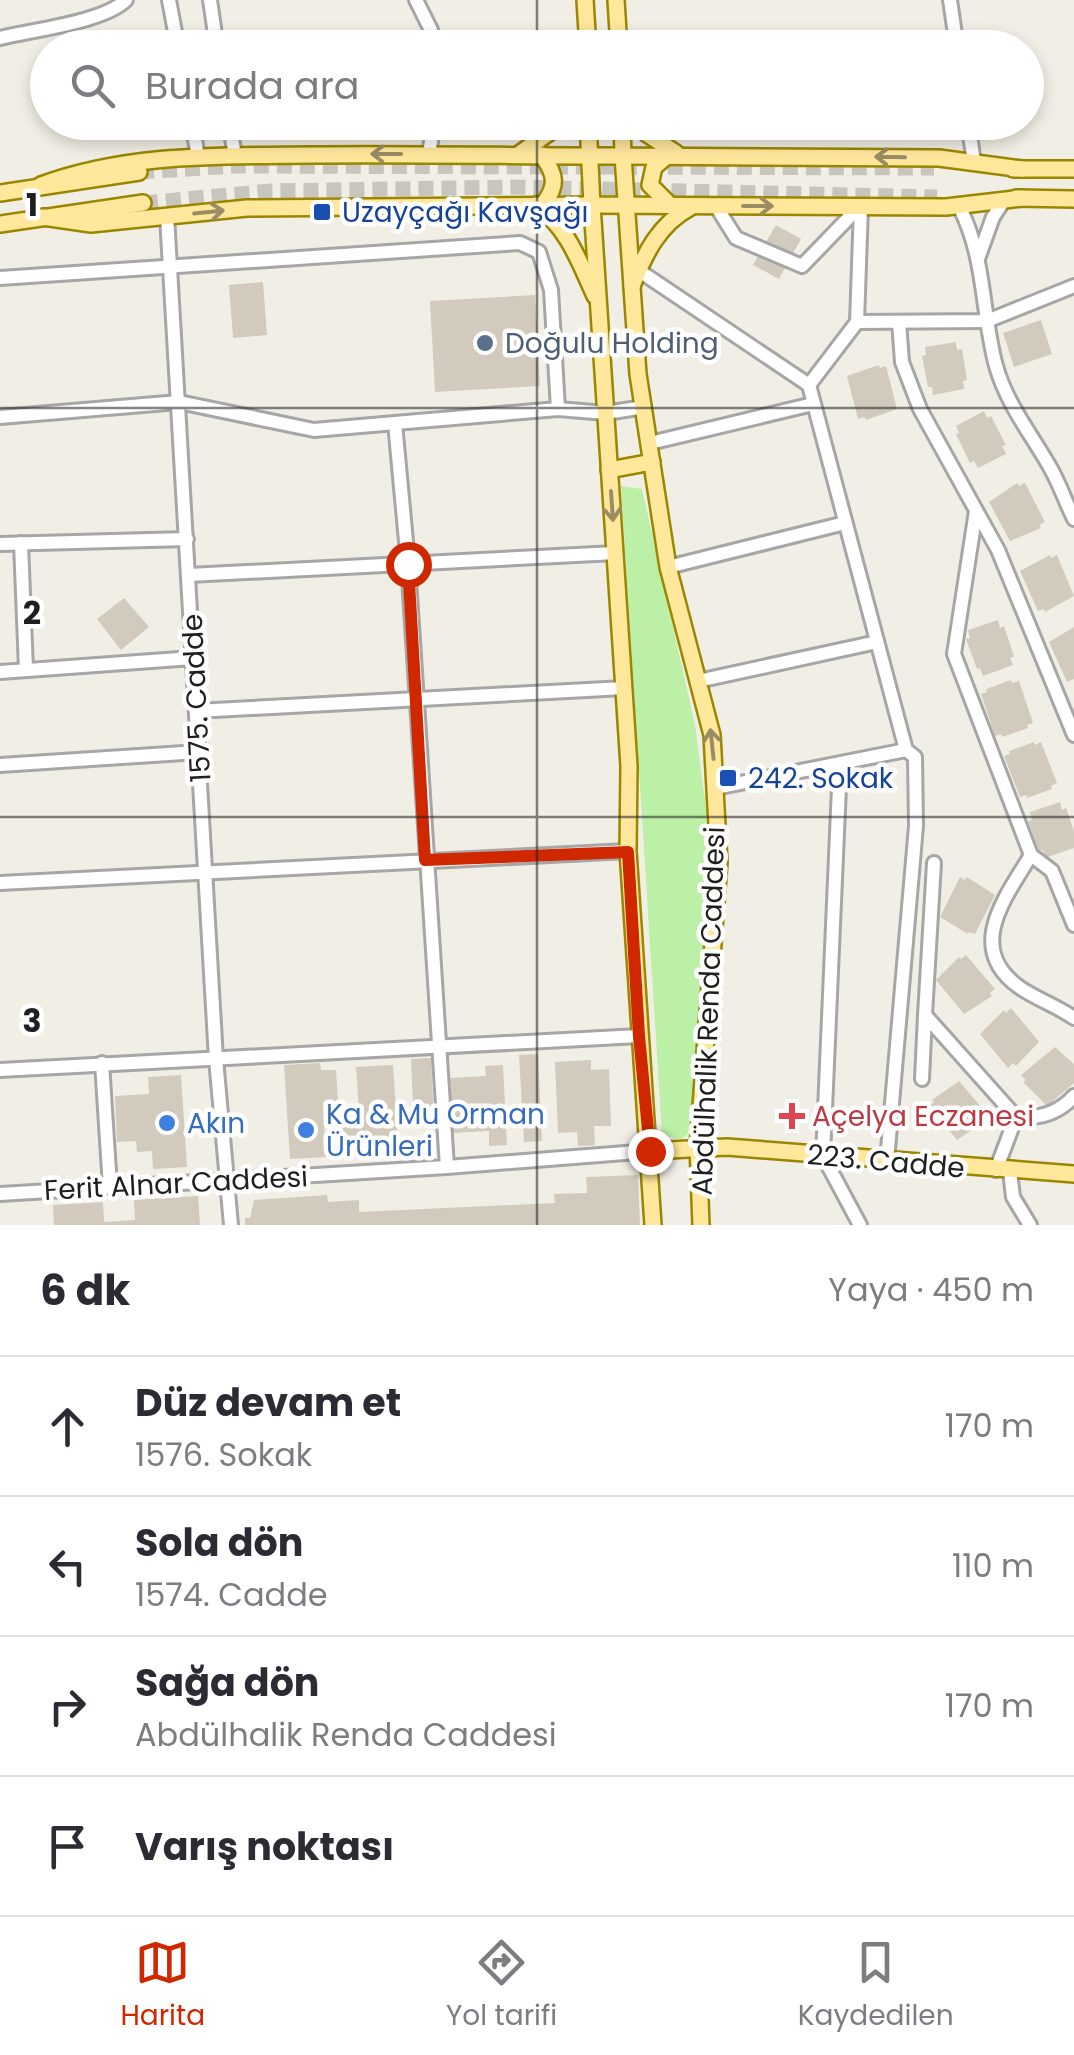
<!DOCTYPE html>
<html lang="tr">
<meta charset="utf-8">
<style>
:root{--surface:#fff;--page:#f2f2f3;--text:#2b2b33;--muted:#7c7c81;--line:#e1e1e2;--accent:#cf2800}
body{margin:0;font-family:Poppins,sans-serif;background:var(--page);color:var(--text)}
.stop{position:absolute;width:30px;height:30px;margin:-22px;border:8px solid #cf2800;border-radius:50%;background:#fff}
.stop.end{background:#cf2800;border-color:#fff;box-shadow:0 2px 10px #0008}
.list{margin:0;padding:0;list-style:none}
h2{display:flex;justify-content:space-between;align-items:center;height:130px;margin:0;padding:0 40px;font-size:42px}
h2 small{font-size:32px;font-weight:400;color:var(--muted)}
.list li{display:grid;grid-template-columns:65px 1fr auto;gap:30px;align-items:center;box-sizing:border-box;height:140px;padding:0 40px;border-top:2px solid var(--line)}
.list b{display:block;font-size:38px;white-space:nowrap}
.list p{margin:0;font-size:32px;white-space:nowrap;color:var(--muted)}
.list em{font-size:32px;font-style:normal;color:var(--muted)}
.icon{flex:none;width:55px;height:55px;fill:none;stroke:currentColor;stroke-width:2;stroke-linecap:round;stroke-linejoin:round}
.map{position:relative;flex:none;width:1074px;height:1225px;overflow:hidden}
.search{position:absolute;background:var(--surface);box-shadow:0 5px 15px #0003;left:30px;right:30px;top:30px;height:110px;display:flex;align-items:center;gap:25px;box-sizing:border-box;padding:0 35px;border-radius:55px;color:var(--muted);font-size:38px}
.sheet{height:690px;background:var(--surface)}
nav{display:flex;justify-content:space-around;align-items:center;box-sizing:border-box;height:140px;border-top:2px solid var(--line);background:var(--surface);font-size:28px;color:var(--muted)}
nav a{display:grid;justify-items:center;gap:5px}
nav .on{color:var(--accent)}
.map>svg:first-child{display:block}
.grass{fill:#bcf0a6}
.building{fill:#d1cabd}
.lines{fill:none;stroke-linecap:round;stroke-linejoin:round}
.major-tunnel{stroke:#c7c5bd;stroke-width:15;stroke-dasharray:15 8;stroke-linecap:butt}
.minor-casing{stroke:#a6a6a6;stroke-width:18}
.major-casing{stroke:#9b8600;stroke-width:20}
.minor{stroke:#fff;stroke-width:12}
.major{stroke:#ffe79c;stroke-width:15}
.oneway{stroke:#9a8d64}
.route{stroke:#cf2800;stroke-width:12}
.grid{fill:none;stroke:#1f1f1f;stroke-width:2.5;stroke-opacity:0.55}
.transit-dot{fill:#1a4fb4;stroke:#fff;stroke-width:4}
.service-dot{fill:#5c6f8a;stroke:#fff;stroke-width:4}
.health-dot{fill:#e0444e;stroke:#fff;stroke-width:4}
.shop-dot{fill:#3f7fe0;stroke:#fff;stroke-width:4}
.labels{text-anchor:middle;stroke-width:9;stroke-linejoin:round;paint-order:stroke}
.transit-label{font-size:28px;fill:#164399;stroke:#fff;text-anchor:start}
.service-label{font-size:28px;fill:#4e5e75;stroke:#fff;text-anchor:start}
.street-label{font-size:28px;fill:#1f1f1f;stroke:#fff}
.shop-label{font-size:28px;fill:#366cbe;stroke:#fff;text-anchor:start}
.health-label{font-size:28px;fill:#be3a42;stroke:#fff;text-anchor:start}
.grid-label{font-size:32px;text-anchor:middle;font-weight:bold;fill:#1f1f1f;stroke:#fff;stroke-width:9;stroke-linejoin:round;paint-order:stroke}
</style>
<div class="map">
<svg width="1074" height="1225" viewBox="0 0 1074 1225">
<rect width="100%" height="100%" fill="#f1efe5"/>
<path class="grass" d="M621,486L642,489L695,725L706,808L708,883L701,1036L688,1134L680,1140L662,1134Z"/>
<g class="building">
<path d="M776,225L801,239L779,279L753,265Z"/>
<path d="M263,282L267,335L233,338L229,285Z"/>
<path d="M535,295L540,386L435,392L430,301Z"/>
<path d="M1041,320L1052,354L1014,367L1003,333Z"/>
<path d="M956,342L957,350L962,349L967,380L963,381L964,389L933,395L932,387H928L922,356L926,355L925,347Z"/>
<path d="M879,365L880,368L886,366L897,409L866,420L865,417L858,419L847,376Z"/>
<path d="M984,411L987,418L991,416L1006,445L1002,446L1006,454L978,468L974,461L970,463L956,434L959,433L956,426Z"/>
<path d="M1017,483L1019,486L1025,483L1045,522L1039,525L1041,528L1010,541L989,502Z"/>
<path d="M1050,555L1051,558L1057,555L1074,596L1045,612L1044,609L1038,611L1020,571Z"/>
<path d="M124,598L149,627L121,650L97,619Z"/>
<path d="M998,620L1000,628L1004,626L1014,656L1010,658L1013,665L983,676L980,668L977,669L966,639L970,638L968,630Z"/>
<path d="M1074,627V679L1067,682L1049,642Z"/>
<path d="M1011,680L1012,683L1019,681L1033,723L1027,725L1028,728L1002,737L1001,734L995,736L981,694L987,692L986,689Z"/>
<path d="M1034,742L1035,745L1041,742L1057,783L1051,786L1052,789L1027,798L1026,795L1020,797L1004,756L1010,754L1009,751Z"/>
<path d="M1060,802L1062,810L1066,808L1074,831V848L1045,858L1043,850L1039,851L1028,821L1032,820L1030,812Z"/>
<path d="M960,877L965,880L967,877L995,895L975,934L969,932L968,934L940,917Z"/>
<path d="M966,955L995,989L990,993L992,996L964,1014L936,980L959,957L961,959Z"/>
<path d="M1011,1008L1039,1042L1016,1066L1013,1063L1008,1068L980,1034L1004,1010L1006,1013Z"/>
<path d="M1055,1047L1074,1064V1083L1047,1106L1023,1082L1026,1080L1021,1075Z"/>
<path d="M538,1054L542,1141L524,1142L519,1055Z"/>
<path d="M431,1058L434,1126L414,1127L411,1059Z"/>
<path d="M591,1060V1070L609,1069L611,1126H594L595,1145L578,1146L577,1132L558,1133L555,1062Z"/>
<path d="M320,1063L321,1070H336L338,1102H323L326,1157L290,1159L284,1065Z"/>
<path d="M393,1065L399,1154L362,1156L361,1148L341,1150L339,1126L360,1124L356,1067Z"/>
<path d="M503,1065L507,1145L489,1146V1131L453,1133L450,1078L486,1076L485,1066Z"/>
<path d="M181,1075L187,1167L153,1169L152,1151L137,1152L136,1141L117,1142L115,1096L149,1094L148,1077Z"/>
<path d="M959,1081L988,1115L983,1119L985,1121L957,1140L929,1106L934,1102L932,1100Z"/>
<path d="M638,1175L640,1225H245V1218H250L254,1200L327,1195L328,1202L359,1200V1212L555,1203L554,1194L587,1193L586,1177Z"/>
<path d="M198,1196L200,1225H54L53,1205L103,1202L104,1222L135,1220L134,1200Z"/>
</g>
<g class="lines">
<g class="major-tunnel">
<path d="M139,172L236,166L934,168"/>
<path d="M143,203L271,191L513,187L937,197"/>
</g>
<g class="minor-casing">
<g id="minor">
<path d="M169,0L178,48"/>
<path d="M210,0L217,48"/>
<path d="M416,0L431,30L434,48"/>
<path d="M950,0L957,48"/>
<path d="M0,38C32,30 104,22 126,0"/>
<path d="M192,122L198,157"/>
<path d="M229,122L235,155"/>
<path d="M968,122L974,162"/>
<path d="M429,154L434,122"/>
<path d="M716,206L736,238L802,266L859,207"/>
<path d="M959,206C986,259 981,310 996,366C1007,405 1032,435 1051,469C1060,485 1066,503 1074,519"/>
<path d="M861,207L857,322L987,321L1074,286"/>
<path d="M167,216L216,1059L231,1225"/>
<path d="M979,256L993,217L1003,202"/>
<path d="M638,270L809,385"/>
<path d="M0,278L520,243L539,252L551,290L558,409"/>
<path d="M857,322L809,385L906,750L915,757L916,826L887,1161"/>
<path d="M899,322L902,362L920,409L998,550L1074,735"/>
<path d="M0,417L179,402L314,430L558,409L606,413L644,407"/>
<path d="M395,423L408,563L447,1167"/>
<path d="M650,443L813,404"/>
<path d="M976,511L954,654L1031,855L1052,871L1074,925"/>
<path d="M21,543L26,670"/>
<path d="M0,544L187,539"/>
<path d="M668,567L845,523"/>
<path d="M189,575L615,553"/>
<path d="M0,672L193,658"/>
<path d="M698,681L877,642"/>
<path d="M196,711L624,688"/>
<path d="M840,764L823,1156L860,1225"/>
<path d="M0,765L199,752"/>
<path d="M715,788L906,750"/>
<path d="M1031,855C1005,898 965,948 1019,987C1036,999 1057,1006 1074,1018"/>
<path d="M0,883L628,851"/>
<path d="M925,1015L934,863"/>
<path d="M102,1063L110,1187"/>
<path d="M0,1070L639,1036"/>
<path d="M922,1079L925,1015L1016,1117L996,1170"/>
<path d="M1016,1117C1039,1119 1059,1113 1074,1096"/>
<path d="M1010,1171L1013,1197L1030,1225"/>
<path d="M0,1194L447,1167L650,1151"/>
</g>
</g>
<g class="major-casing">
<g id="major">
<path d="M585,0L588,48"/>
<path d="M616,0L619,48"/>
<path d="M588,122L592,205L946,207L1022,198"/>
<path d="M596,122L605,128L617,122"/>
<path d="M622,122L623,156L939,158L1022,169"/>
<path d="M638,122L647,134L676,153"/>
<path d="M519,154L564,122"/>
<path d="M542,155C556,175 558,185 543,205"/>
<path d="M667,156L654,167L650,185L671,206"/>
<path d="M1013,169H1074"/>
<path d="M41,185C129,153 219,156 311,155C415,154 519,156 623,156L638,374L668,567L712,735L719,862L698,1147L701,1225"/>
<path d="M0,193L139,172"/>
<path d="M1016,198L1074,199"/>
<path d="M536,205C568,228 579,261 595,296"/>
<path d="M43,217L91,224L247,208L592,205L629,766L628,851L653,1225"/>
<path d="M0,224L143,203"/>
<path d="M632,286C645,253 659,224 691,207"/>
<path d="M609,470L652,462"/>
<path d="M650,1151L727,1147L1074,1174"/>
</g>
</g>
<use href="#minor" class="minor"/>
<use href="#major" class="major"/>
</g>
<defs><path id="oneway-shaft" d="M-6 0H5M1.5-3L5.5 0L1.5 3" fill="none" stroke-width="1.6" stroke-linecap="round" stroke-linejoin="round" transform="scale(2.5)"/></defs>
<g class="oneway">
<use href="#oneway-shaft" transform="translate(386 154) rotate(180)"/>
<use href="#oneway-shaft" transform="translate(890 157) rotate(-179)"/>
<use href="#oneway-shaft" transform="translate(758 206)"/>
<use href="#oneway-shaft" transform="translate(209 212) rotate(-6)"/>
<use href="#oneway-shaft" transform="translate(612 506) rotate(86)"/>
<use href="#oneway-shaft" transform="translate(712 744) rotate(-96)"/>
</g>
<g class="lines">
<path class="route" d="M408,564L425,860L628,852L639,1036L650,1151"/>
</g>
<path class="grid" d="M537,0V48M537,122V1225M0,408H1074M0,817H1074"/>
<g class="transit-dot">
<rect x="312" y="202" width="20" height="20" rx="5"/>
<rect x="718" y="768" width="20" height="20" rx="5"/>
</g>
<circle class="service-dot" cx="485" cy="343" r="10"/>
<path class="health-dot" d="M787 1101h10v10h10v10h-10v10h-10v-10h-10v-10h10z"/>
<g class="shop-dot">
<circle cx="167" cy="1123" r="10"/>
<circle cx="306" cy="1130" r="10"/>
</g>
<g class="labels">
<g class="transit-label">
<text x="342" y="222">Uzayçağı Kavşağı</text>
<text x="748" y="788">242. Sokak</text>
</g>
<g class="service-label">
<text x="505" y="353">Doğulu Holding</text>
</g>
<g class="street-label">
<text transform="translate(196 698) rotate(-93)" y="10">1575. Cadde</text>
<text transform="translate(708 1011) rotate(-88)" y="10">Abdülhalik Renda Caddesi</text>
<text transform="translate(886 1161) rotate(5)" y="10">223. Cadde</text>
<text transform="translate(176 1183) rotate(-3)" y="10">Ferit Alnar Caddesi</text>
</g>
<g class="shop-label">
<text x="326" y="1124">Ka &amp; Mu Orman<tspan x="326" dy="32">Ürünleri</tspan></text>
<text x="187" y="1133">Akın</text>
</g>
<g class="health-label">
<text x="812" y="1126">Açelya Eczanesi</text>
</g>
</g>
<g class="grid-label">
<text x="32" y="216">1</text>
<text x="32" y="624">2</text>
<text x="32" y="1032">3</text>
</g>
</svg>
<div class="stop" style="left:408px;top:564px"></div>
<div class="stop end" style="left:650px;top:1151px"></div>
<div class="search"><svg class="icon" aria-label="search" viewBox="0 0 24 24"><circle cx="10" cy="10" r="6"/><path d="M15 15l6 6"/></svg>Burada ara</div>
</div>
<section class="sheet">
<h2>6 dk<small>Yaya · 450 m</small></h2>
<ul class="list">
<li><svg class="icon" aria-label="ahead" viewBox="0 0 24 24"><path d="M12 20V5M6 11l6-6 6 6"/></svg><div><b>Düz devam et</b><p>1576. Sokak</p></div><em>170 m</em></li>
<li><svg class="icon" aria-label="left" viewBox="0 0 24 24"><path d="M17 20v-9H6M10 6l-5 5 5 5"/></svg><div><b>Sola dön</b><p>1574. Cadde</p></div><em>110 m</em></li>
<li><svg class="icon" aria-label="right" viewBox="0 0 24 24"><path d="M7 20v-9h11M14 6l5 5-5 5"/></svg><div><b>Sağa dön</b><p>Abdülhalik Renda Caddesi</p></div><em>170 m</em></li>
<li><svg class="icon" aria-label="arrive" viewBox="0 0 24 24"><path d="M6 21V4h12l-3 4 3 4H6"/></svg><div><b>Varış noktası</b></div></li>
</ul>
</section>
<nav>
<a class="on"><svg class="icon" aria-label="map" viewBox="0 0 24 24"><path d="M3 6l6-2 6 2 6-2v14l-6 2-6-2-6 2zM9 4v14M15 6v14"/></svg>Harita</a>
<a><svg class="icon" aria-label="directions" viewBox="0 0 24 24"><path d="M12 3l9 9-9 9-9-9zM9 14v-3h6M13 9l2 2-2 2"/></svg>Yol tarifi</a>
<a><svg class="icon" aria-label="saved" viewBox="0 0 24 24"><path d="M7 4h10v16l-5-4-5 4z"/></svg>Kaydedilen</a>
</nav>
